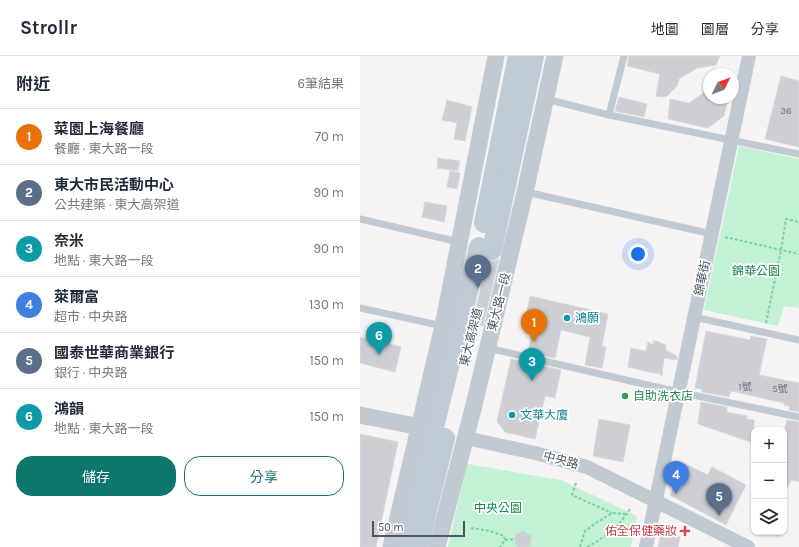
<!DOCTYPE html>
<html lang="zh-TW">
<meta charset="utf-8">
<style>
:root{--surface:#fff;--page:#f2f2f3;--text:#1f2937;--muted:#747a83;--line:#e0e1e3;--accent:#0f766e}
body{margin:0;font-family:Karla,"Noto Sans TC",sans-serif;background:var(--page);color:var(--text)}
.controls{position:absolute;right:12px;bottom:12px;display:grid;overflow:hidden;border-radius:8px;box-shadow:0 1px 3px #0004}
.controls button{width:36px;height:36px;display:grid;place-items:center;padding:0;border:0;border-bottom:1px solid var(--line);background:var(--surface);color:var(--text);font:20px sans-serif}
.compass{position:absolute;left:343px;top:12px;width:36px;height:36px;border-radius:50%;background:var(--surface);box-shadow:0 1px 3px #0004;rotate:47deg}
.scale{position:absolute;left:12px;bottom:10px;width:93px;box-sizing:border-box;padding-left:4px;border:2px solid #4a5661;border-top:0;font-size:11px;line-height:14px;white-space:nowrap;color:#4a5661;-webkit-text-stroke:3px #fff;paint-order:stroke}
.you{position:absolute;left:278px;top:198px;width:14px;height:14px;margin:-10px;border:3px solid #fff;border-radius:50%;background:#1a73e8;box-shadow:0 0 0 6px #1a73e833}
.badge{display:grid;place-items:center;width:26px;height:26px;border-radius:50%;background:var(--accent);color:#fff;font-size:13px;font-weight:700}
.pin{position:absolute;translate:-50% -33px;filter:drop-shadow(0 1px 2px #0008)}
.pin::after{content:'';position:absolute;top:21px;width:14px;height:12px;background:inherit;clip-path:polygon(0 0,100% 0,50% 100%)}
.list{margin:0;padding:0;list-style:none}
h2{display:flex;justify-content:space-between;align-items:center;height:52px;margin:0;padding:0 16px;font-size:17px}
h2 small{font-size:13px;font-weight:400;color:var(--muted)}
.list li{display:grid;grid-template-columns:26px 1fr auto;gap:12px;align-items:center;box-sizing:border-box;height:56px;padding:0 16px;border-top:1px solid var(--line)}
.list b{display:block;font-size:15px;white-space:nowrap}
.list p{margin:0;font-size:13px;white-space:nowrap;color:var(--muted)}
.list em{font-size:13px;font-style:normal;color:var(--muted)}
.actions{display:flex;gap:8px;padding:12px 16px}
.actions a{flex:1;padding:9px 0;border:1px solid var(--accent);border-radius:16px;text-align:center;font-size:14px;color:var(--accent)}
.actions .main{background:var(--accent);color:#fff}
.icon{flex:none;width:22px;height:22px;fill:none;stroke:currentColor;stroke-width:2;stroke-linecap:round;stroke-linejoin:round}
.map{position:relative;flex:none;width:439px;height:491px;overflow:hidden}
header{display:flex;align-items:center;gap:24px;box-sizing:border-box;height:56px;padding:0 20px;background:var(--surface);border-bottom:1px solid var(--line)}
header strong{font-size:19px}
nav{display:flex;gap:22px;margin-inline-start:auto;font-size:14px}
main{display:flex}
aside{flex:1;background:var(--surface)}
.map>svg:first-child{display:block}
.green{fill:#c3f1d5}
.building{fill:#cdcfd5;stroke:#d7d9de}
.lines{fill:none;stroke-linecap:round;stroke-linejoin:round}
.path{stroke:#7ad0a6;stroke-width:2;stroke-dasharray:3 2;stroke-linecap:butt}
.service{stroke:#c1cad2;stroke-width:7}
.minor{stroke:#c1cad2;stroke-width:14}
.tertiary{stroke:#c1cad2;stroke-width:17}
.secondary{stroke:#c1cbd6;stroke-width:20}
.secondary-bridge{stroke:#c1cbd6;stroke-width:20}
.culture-dot{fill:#0f9aa8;stroke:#fff;stroke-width:1.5}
.leisure-dot{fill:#2e9e5b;stroke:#fff;stroke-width:1.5}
.health-dot{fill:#e0444e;stroke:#fff;stroke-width:1.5}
.labels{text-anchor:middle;stroke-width:3.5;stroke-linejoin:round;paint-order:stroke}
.number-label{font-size:10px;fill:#6b747e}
.park-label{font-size:12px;fill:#17864f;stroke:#fff}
.street-label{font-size:12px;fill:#4a5661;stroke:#fff}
.culture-label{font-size:12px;fill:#0d838f;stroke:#fff;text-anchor:start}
.leisure-label{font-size:12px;fill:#27864d;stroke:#fff;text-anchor:start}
.health-label{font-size:12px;fill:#be3a42;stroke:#fff;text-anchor:end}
</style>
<header>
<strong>Strollr</strong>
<nav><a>地圖</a><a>圖層</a><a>分享</a></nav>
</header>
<main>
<aside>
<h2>附近<small>6筆結果</small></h2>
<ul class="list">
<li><span class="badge" style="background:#e8710a">1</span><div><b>菜園上海餐廳</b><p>餐廳 · 東大路一段</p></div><em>70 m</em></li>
<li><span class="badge" style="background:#5c6f8a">2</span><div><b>東大市民活動中心</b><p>公共建築 · 東大高架道</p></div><em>90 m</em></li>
<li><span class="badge" style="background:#0f9aa8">3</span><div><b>奈米</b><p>地點 · 東大路一段</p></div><em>90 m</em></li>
<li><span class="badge" style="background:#3f7fe0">4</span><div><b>萊爾富</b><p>超市 · 中央路</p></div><em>130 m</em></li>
<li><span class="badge" style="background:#5c6f8a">5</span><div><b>國泰世華商業銀行</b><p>銀行 · 中央路</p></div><em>150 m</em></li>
<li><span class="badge" style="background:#0f9aa8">6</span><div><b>鴻韻</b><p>地點 · 東大路一段</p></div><em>150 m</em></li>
</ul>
<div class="actions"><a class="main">儲存</a><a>分享</a></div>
</aside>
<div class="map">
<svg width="439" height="491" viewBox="0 0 439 491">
<rect width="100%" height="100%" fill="#f5f3f3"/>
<g class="green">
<path d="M379,90L439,103V252L424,250L418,270L344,254Z"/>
<path d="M107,408L201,424L277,460L271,491H88Z"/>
</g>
<g class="building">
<path d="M269,0H360L356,9L337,12L319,23L317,30L306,41L296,40L300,18L267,10Z"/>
<path d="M421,20L439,25V91L405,83Z"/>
<path d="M349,33V42H368L364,60L348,72L308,63L310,43L329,47Z"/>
<path d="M259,41L287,48L284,61L255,55Z"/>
<path d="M87,44L112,51L105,85L94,83L97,67L82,64Z"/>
<path d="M78,102L100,105L98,115L77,112Z"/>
<path d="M90,115L100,117L97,133L87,131Z"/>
<path d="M65,146L87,150L84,166L62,161Z"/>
<path d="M139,203L123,270L112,267L128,204L135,205Z"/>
<path d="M170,240L248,258L242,290L246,291L242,312L225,309L230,281L201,274L195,302L168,296L174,268L165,266Z"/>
<path d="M346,275L390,284L391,280L407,283L399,319L439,327V356L429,354L430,350L424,349V347L371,335L369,341L342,336V333L335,332Z"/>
<path d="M0,281L41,291L35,316L0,307Z"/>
<path d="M293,284L306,289V294L317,300V304L304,302L302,319H300L299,314V317H293L268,311L271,292L286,295L288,286L294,289Z"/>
<path d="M151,303L201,314L195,342L185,340L175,383L145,376L137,365Z"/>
<path d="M341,346L367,351V356L387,360V363L394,364V387L338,368Z"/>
<path d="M239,363L270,369L263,406L233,400Z"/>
<path d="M427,364L439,366V426L431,424L424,437V375Z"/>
<path d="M0,378L38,386L16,491H0Z"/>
<path d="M325,408L348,419L352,411L386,429L366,469L310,439Z"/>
<path d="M163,475L172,480L170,489L167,491H159L155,489V479Z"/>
<path d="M301,477L320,481L318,491H298Z"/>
</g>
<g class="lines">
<g class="path">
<path d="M365,181L439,198"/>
<path d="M406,267L421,194L426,163L439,166"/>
<path d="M216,427L212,439L252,457"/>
<path d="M111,472L130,475L144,480L145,484L140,491"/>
<path d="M145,484L155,483"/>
<path d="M220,491L225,475L236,467L252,457L267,458"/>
<path d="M227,491C245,482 259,470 270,453"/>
</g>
<g class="service">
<path d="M186,43L249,59L439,98"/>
<path d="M249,59L264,0"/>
<path d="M166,136L352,178"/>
<path d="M0,163L99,186"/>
<path d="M0,252L83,270"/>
<path d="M334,261L439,284"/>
<path d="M128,292L318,336L439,361"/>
</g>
<g class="minor">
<path d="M106,382L175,397L227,411L388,491"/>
<path d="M286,491L389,0"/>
</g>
<g class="tertiary">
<path d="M0,359L71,373"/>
<path d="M31,491L83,270L136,0"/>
<path d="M77,491L113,353L165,136L195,0"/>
</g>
<g class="secondary">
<path d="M124,167L158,0"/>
<path d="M132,194L174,0"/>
</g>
<g class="secondary-bridge">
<path d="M44,491L119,191"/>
<path d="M58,491L85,382"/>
</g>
</g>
<g class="culture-dot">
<circle cx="207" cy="262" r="4"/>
<circle cx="152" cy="359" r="4"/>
</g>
<circle class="leisure-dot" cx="265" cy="340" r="4"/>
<path class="health-dot" d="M323 469h4v4h4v4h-4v4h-4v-4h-4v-4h4z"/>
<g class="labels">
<g class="number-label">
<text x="426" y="58">36</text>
<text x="385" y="334">1號</text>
<text x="420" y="336">5號</text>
</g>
<g class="park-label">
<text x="396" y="219">錦華公園</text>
<text x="138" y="456">中央公園</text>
</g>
<g class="street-label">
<text transform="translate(342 222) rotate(-78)" y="4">錦華街</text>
<text transform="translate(139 246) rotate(-76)" y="4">東大路一段</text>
<text transform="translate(111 281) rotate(-76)" y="4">東大高架道</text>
<text transform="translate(201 404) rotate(15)" y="4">中央路</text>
</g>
<g class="culture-label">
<text x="215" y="266">鴻願</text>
<text x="160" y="363">文華大廈</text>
</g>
<g class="leisure-label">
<text x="273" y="344">自助洗衣店</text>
</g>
<g class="health-label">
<text x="317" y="479">佑全保健藥妝</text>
</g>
</g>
</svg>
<div class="controls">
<button>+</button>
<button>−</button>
<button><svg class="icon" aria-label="layers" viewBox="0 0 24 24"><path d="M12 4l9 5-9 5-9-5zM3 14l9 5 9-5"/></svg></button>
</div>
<svg class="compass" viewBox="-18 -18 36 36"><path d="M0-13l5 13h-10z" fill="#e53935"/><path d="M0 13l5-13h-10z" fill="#747a83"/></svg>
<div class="scale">50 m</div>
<div class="you"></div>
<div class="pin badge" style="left:174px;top:286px;background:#e8710a">1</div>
<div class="pin badge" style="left:118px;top:232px;background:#5c6f8a">2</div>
<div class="pin badge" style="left:172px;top:325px;background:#0f9aa8">3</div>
<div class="pin badge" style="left:316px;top:438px;background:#3f7fe0">4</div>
<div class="pin badge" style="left:359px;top:460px;background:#5c6f8a">5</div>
<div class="pin badge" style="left:19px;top:299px;background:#0f9aa8">6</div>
</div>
</main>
